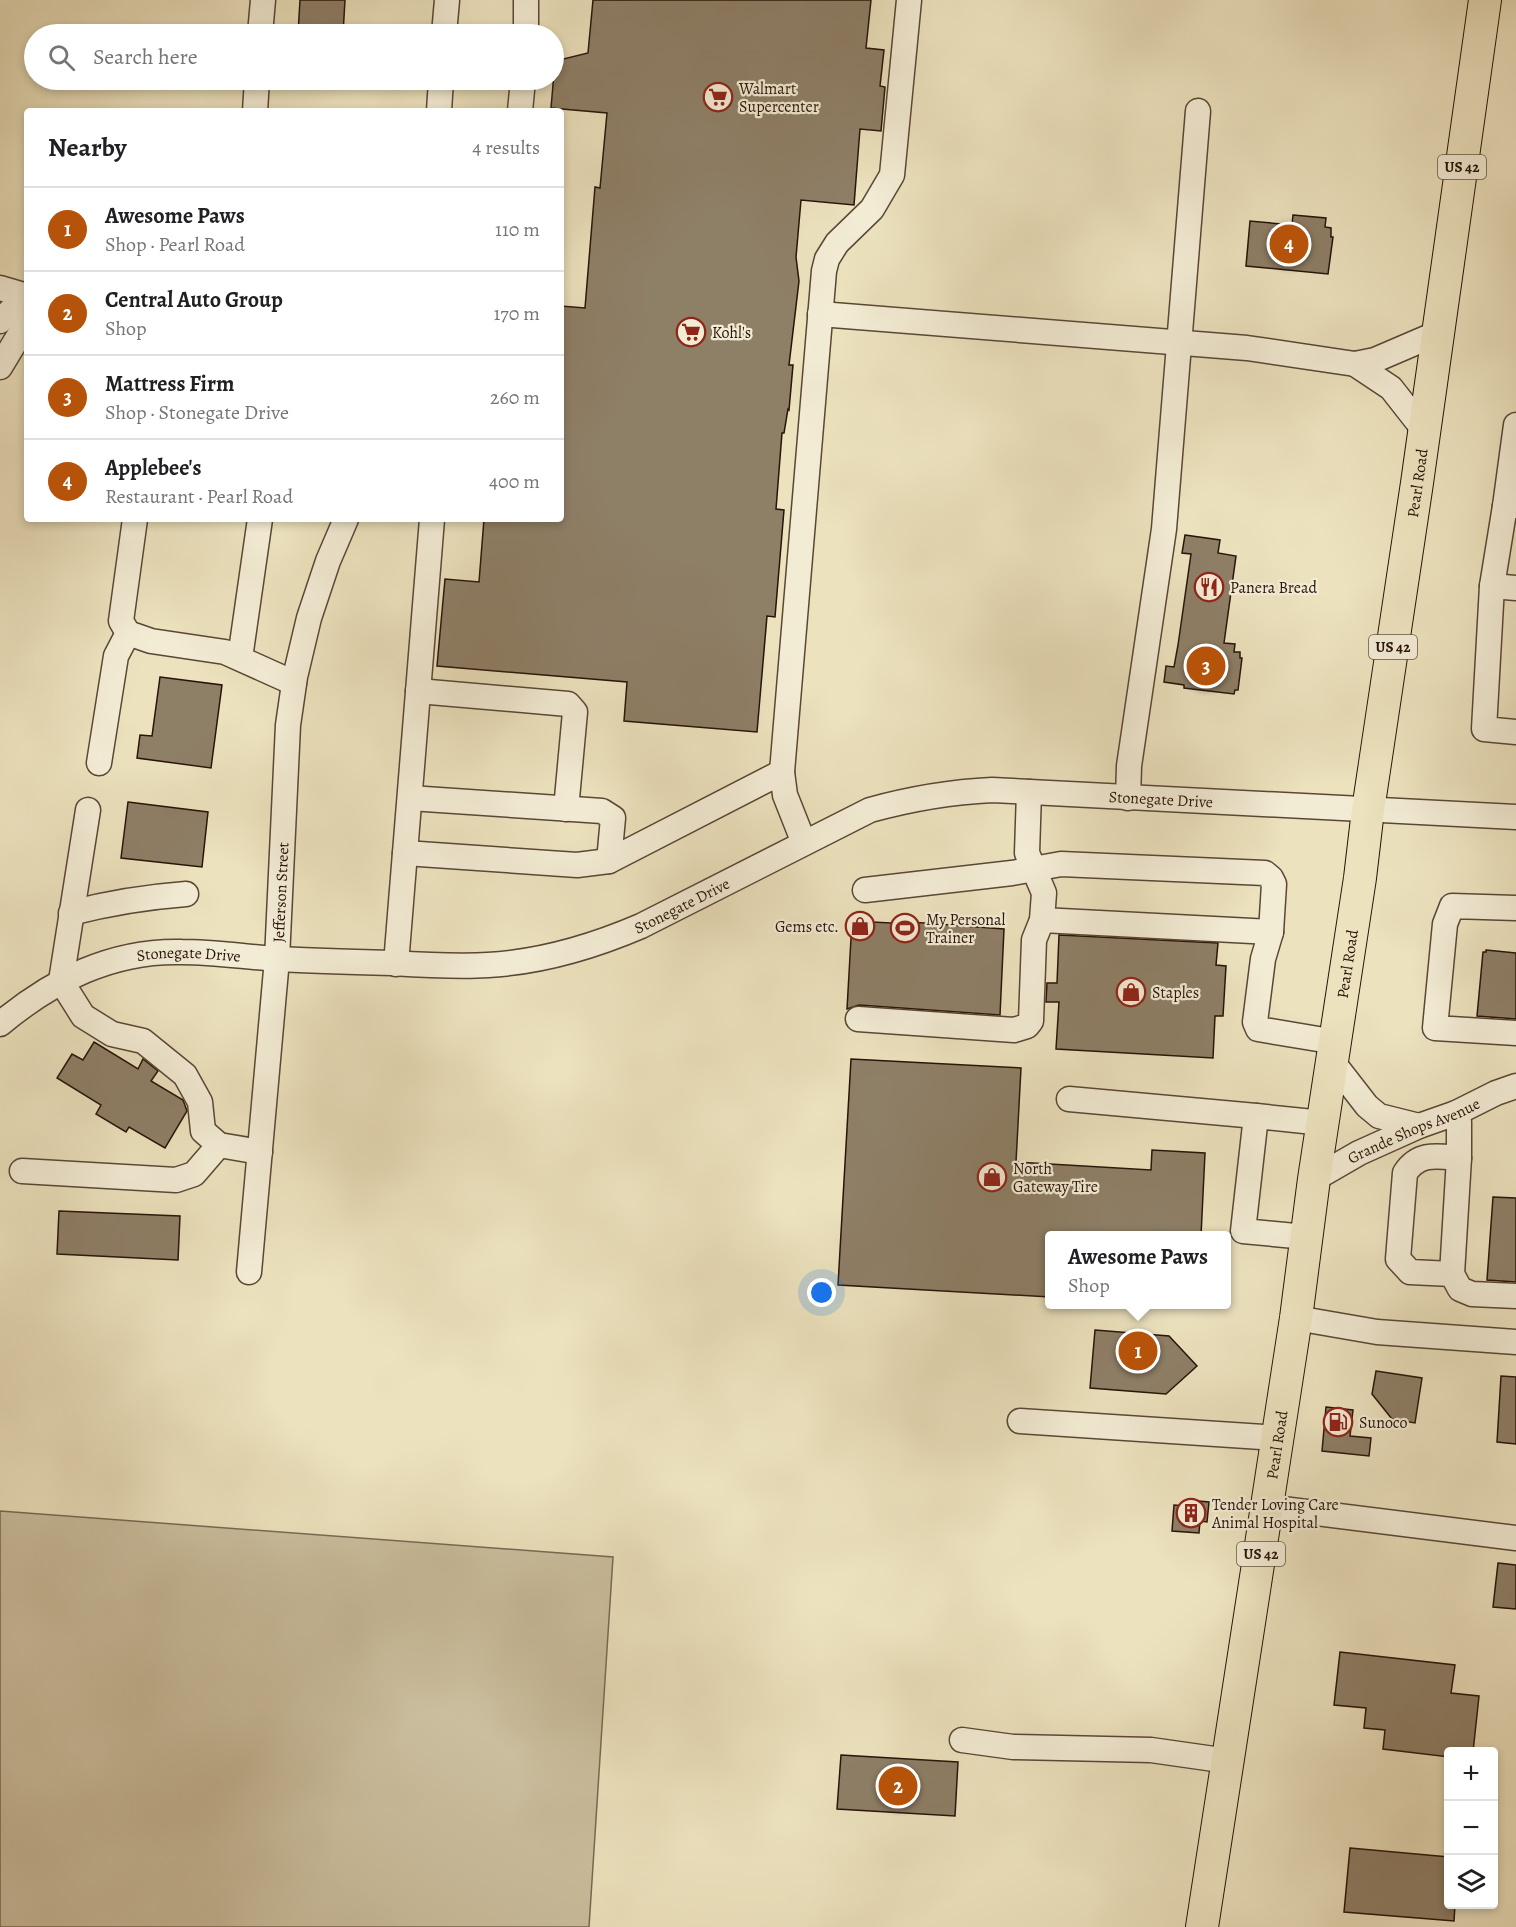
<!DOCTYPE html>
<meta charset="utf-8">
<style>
:root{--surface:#fff;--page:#f6f6f6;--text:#202124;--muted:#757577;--line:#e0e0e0;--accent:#b45309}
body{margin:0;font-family:Alegreya,serif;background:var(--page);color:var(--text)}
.controls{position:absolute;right:18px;bottom:18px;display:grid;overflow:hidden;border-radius:6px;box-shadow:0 3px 9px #0003}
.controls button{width:54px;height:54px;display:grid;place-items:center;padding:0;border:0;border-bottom:2px solid var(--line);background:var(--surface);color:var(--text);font:30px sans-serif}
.you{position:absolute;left:822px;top:1293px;width:21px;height:21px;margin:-15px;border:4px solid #fff;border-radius:50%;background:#1a73e8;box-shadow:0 0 0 9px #1a73e833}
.badge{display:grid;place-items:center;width:39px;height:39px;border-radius:50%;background:var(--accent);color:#fff;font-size:20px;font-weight:700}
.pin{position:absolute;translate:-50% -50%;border:3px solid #fff;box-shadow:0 2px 6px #0006}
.popup{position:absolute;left:1045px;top:1231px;width:186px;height:78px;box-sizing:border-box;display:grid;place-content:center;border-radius:6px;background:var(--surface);filter:drop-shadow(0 2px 4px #0005);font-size:20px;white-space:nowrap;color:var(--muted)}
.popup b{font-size:22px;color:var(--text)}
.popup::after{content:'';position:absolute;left:50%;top:100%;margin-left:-12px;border:12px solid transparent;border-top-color:var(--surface)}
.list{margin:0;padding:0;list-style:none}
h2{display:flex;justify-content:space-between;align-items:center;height:78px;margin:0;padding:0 24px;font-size:26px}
h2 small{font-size:20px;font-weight:400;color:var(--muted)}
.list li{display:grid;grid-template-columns:39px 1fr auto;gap:18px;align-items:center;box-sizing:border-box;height:84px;padding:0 24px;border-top:2px solid var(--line)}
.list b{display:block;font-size:22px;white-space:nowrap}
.list p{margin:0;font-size:20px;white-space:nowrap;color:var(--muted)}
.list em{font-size:20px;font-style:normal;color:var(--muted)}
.icon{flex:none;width:33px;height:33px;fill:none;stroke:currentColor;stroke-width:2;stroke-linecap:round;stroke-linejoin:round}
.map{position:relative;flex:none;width:1516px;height:1927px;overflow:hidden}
.search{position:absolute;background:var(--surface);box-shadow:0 3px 9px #0003;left:24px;top:24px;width:540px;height:66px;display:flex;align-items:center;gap:15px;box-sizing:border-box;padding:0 21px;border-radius:33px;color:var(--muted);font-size:22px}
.panel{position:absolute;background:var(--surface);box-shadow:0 3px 9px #0003;left:24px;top:108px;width:540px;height:414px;border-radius:6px}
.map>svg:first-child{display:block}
.green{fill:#cbbf9f;stroke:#7a6954;stroke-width:1.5}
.building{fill:#8e7f67;stroke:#281309;stroke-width:1.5}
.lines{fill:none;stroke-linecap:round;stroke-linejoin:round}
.minor-casing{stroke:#594736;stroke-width:27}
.major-casing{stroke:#281309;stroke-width:34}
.minor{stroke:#f3ecd5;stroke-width:24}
.major{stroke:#ece2be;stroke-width:32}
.labels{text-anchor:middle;stroke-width:4.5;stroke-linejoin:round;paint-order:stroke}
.shield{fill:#f3ecd5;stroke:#655446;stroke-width:1.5}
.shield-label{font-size:15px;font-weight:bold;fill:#281309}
.poi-label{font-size:16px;fill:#281309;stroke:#f3ecd5;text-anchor:start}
.street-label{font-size:16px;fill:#281309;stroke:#f3ecd5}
</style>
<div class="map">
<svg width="1516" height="1927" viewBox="0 0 1516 1927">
<rect width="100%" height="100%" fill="#ece2be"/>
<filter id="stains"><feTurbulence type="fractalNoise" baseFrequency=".00333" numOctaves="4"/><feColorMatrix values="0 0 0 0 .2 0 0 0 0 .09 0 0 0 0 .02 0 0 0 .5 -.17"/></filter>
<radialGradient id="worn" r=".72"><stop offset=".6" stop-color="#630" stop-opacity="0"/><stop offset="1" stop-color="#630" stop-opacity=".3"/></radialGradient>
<path class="green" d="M0,1511L613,1557L589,1927H0Z"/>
<g class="building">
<path d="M300,0H345L343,34H298Z"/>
<path d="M593,0H871L866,48L884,50L880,86L885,87L881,131L860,129L854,205L801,200L796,257L799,281L789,365H793L789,410L788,409L784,433H782L776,509L784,510L775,617L767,616L757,732L624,721L627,682L437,666L445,579L479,582L484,519H561V306L585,308L595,187L600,188L607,113L551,108L555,61L588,53Z"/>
<path d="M1293,215L1326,218L1325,227L1331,228V237H1333L1328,274L1246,266L1250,221L1292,225Z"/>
<path d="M1185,535L1220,540L1218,553L1236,556L1224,643L1235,644L1234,652H1240V658H1242L1238,690H1235L1234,694L1184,688V685L1164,682L1166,666L1174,667L1178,645L1191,554L1182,553Z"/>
<path d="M160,677L222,685L211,768L137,758L140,735L152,736Z"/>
<path d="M128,802L208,812L202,867L121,858Z"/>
<path d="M852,921L911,924V922L1004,929L1000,1015L859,1005L847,1009Z"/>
<path d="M1059,935L1218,943L1216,965L1226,966L1223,1016H1215L1213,1058L1056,1049L1059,1002H1046L1047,983H1057Z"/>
<path d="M1486,950L1516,953V1019L1477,1016L1483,952H1486Z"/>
<path d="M94,1042L138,1069L143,1059L158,1071L151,1081L183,1100L187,1111L165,1148L129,1127L126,1132L96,1114L101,1105L57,1078L72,1054L83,1060Z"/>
<path d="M851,1059L1021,1068L1016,1162L1151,1170L1152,1150L1205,1153L1201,1236H1050V1297L838,1285Z"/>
<path d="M1493,1197L1516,1198V1282L1487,1280Z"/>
<path d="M59,1211L180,1216L178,1260L57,1254Z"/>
<path d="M1095,1330L1169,1336L1197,1366L1166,1394L1090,1388Z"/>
<path d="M1376,1371L1422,1378L1415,1423L1392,1419L1372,1394Z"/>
<path d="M1501,1376L1516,1377V1444L1497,1442Z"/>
<path d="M1326,1407L1353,1410L1350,1436L1371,1438L1369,1456L1322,1451Z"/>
<path d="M1187,1500L1209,1502L1207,1522L1200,1521L1199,1533L1172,1531L1174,1505L1187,1506Z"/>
<path d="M1498,1563L1516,1565V1609L1493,1607Z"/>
<path d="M1340,1652L1455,1665L1451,1693L1479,1696L1473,1752H1449V1757L1383,1749L1385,1730L1364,1728L1366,1708L1334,1705Z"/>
<path d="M841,1755L958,1762L955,1816L837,1809Z"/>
<path d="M1350,1848L1449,1857V1905H1455L1454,1921L1344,1912Z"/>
</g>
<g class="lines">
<g class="minor-casing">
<g id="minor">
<path d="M526,0V34"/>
<path d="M260,34L263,0"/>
<path d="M444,34L447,0"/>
<path d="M255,111L257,80"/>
<path d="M439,111L441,80"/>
<path d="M520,111L523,80"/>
<path d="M0,288L27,296"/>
<path d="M820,314L1247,348L1355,364L1375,360L1438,333"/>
<path d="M0,321L26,296"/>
<path d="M1355,364L1391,388L1424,430"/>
<path d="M0,367L23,329L26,296"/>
<path d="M1516,425L1505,506H1516"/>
<path d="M1505,506L1492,586L1484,729L1516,732"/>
<path d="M135,519L121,621L128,633L151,641L225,652L294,683"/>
<path d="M1492,586L1516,588"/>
<path d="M240,658L260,519"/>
<path d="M418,691L568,704L575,712L566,809"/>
<path d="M99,763L116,656L128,633"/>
<path d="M410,798L602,811L613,818L609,861"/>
<path d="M1128,798L1129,766L1164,529L1198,111"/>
<path d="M88,810L61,981L83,1016L112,1034L143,1041L185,1075L200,1102L203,1131L219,1145L260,1152"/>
<path d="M804,843L785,795L782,772L824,271L827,259L837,243L872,209L892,175L909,0"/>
<path d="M405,853L577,865L609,861L782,772"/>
<path d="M865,890L1012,873L1061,864L1265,873L1271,878L1274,884L1271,932L1263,959L1255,1022L1258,1029L1336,1042"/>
<path d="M1516,908L1452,906L1445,924L1435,1028L1516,1033"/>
<path d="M71,913C109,903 146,897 186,894"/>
<path d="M1042,920L1271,932"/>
<path d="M396,964L432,519"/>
<path d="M858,1019L1014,1030L1027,1026L1031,1021L1034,940L1042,920L1044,893L1027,853L1029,792"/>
<path id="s1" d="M0,1024C53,980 112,950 182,952C214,952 246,957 278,959C316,961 354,962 392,963C424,965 456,967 488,965C541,962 592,947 641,926L870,810C910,799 949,792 992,790L1516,817"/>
<path d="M1332,1061L1367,1106L1379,1116L1419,1126"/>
<path d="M1069,1099L1256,1116"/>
<path d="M1456,1113L1459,1122V1158L1452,1274L1460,1289L1472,1294L1516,1296"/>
<path d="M22,1171L176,1180L194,1174L219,1145"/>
<path id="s2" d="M1314,1179L1359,1153L1419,1126L1456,1113L1496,1093L1516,1086"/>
<path d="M1306,1237L1243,1231L1256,1116L1323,1123"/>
<path id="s3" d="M249,1272L277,959L288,725L295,677L309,618L328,561L346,519"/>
<path d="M1452,1274L1410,1272L1398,1259L1405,1173C1419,1152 1437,1156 1459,1158"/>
<path d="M1296,1318L1377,1332L1516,1342"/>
<path d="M1020,1421L1278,1438"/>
<path d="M1268,1507L1516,1538"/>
<path d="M962,1740L1013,1747L1151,1750L1228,1761"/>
</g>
</g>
<g class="major-casing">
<g id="major">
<path id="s4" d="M1202,1927L1296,1318L1314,1179L1360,878L1368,810L1417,483L1485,0"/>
</g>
</g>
<use href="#minor" class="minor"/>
<use href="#major" class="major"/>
</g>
<defs>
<g id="supermarket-ring" transform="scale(1.5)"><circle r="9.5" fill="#f3ecd5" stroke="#8f2418" stroke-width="1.5"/><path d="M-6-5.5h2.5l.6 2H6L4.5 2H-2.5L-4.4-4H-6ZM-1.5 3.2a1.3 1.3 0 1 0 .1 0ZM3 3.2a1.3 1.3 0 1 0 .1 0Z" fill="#8f2418"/></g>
<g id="restaurant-ring" transform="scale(1.5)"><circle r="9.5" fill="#f3ecd5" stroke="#8f2418" stroke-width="1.5"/><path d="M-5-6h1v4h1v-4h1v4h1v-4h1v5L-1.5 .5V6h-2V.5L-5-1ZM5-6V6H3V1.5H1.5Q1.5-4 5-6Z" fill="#8f2418"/></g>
<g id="shop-ring" transform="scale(1.5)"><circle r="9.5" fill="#f3ecd5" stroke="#8f2418" stroke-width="1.5"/><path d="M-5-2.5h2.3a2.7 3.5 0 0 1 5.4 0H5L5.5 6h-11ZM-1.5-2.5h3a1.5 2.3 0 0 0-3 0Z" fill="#8f2418"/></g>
<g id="stadium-ring" transform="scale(1.5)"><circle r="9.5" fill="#f3ecd5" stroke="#8f2418" stroke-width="1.5"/><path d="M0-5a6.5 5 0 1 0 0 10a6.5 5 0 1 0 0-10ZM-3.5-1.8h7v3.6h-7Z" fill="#8f2418"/></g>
<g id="fuel-ring" transform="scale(1.5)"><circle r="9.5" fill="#f3ecd5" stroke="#8f2418" stroke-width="1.5"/><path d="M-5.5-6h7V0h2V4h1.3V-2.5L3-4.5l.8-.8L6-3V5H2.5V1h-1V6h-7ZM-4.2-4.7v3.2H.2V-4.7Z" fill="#8f2418"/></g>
<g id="building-ring" transform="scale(1.5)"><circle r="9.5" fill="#f3ecd5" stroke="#8f2418" stroke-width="1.5"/><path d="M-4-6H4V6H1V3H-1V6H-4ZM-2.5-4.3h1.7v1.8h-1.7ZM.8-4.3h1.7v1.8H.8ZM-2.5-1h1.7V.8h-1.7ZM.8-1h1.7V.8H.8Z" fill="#8f2418"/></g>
</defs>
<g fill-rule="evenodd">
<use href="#supermarket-ring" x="718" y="97"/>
<use href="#supermarket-ring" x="691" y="332"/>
<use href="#restaurant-ring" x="1209" y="587"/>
<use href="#shop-ring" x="860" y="926"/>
<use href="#stadium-ring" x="905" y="928"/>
<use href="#shop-ring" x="1131" y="992"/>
<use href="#shop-ring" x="992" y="1177"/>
<use href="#fuel-ring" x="1338" y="1422"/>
<use href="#building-ring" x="1191" y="1513"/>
</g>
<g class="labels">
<g class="shield">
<rect x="1438" y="155" width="48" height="24" rx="4.5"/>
<rect x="1369" y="635" width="48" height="24" rx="4.5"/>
<rect x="1237" y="1542" width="48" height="24" rx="4.5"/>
</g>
<g class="shield-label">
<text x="1462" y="172">US 42</text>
<text x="1393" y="652">US 42</text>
<text x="1261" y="1559">US 42</text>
</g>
<g class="poi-label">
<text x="739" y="94">Walmart<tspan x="739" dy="18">Supercenter</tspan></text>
<text x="712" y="338">Kohl's</text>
<text x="1230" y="593">Panera Bread</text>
<text x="926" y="925">My Personal<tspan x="926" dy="18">Trainer</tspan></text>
<text x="839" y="932" text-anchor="end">Gems etc.</text>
<text x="1152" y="998">Staples</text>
<text x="1013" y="1174">North<tspan x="1013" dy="18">Gateway Tire</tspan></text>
<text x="1359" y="1428">Sunoco</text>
<text x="1212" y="1510">Tender Loving Care<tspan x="1212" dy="18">Animal Hospital</tspan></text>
</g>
<g class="street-label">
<text dy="6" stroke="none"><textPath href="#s4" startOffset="1460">Pearl Road</textPath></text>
<text dy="6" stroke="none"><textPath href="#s1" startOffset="1215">Stonegate Drive</textPath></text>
<text dy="6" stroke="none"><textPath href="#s3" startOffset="381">Jefferson Street</textPath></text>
<text dy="6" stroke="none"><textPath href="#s1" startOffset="711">Stonegate Drive</textPath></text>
<text dy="6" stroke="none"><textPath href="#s1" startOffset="207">Stonegate Drive</textPath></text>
<text dy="6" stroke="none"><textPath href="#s4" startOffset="974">Pearl Road</textPath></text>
<text dy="6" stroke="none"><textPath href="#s2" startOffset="111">Grande Shops Avenue</textPath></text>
<text dy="6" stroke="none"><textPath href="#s4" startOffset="488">Pearl Road</textPath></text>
</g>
</g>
<rect width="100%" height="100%" filter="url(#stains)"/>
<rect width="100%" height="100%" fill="url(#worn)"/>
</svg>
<div class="controls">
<button>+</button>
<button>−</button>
<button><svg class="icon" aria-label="layers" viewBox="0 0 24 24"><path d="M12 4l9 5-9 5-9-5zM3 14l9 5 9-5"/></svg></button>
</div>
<div class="you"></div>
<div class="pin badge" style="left:1138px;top:1351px">1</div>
<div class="popup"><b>Awesome Paws</b>Shop</div>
<div class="pin badge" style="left:898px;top:1786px">2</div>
<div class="pin badge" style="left:1206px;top:666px">3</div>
<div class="pin badge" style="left:1289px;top:244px">4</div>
<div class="search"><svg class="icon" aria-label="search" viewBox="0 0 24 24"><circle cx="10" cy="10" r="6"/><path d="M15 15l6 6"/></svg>Search here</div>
<section class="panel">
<h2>Nearby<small>4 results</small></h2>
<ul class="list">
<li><span class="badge">1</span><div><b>Awesome Paws</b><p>Shop · Pearl Road</p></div><em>110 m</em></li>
<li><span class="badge">2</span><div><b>Central Auto Group</b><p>Shop</p></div><em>170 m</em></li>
<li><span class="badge">3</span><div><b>Mattress Firm</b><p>Shop · Stonegate Drive</p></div><em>260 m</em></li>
<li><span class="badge">4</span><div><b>Applebee's</b><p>Restaurant · Pearl Road</p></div><em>400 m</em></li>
</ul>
</section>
</div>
